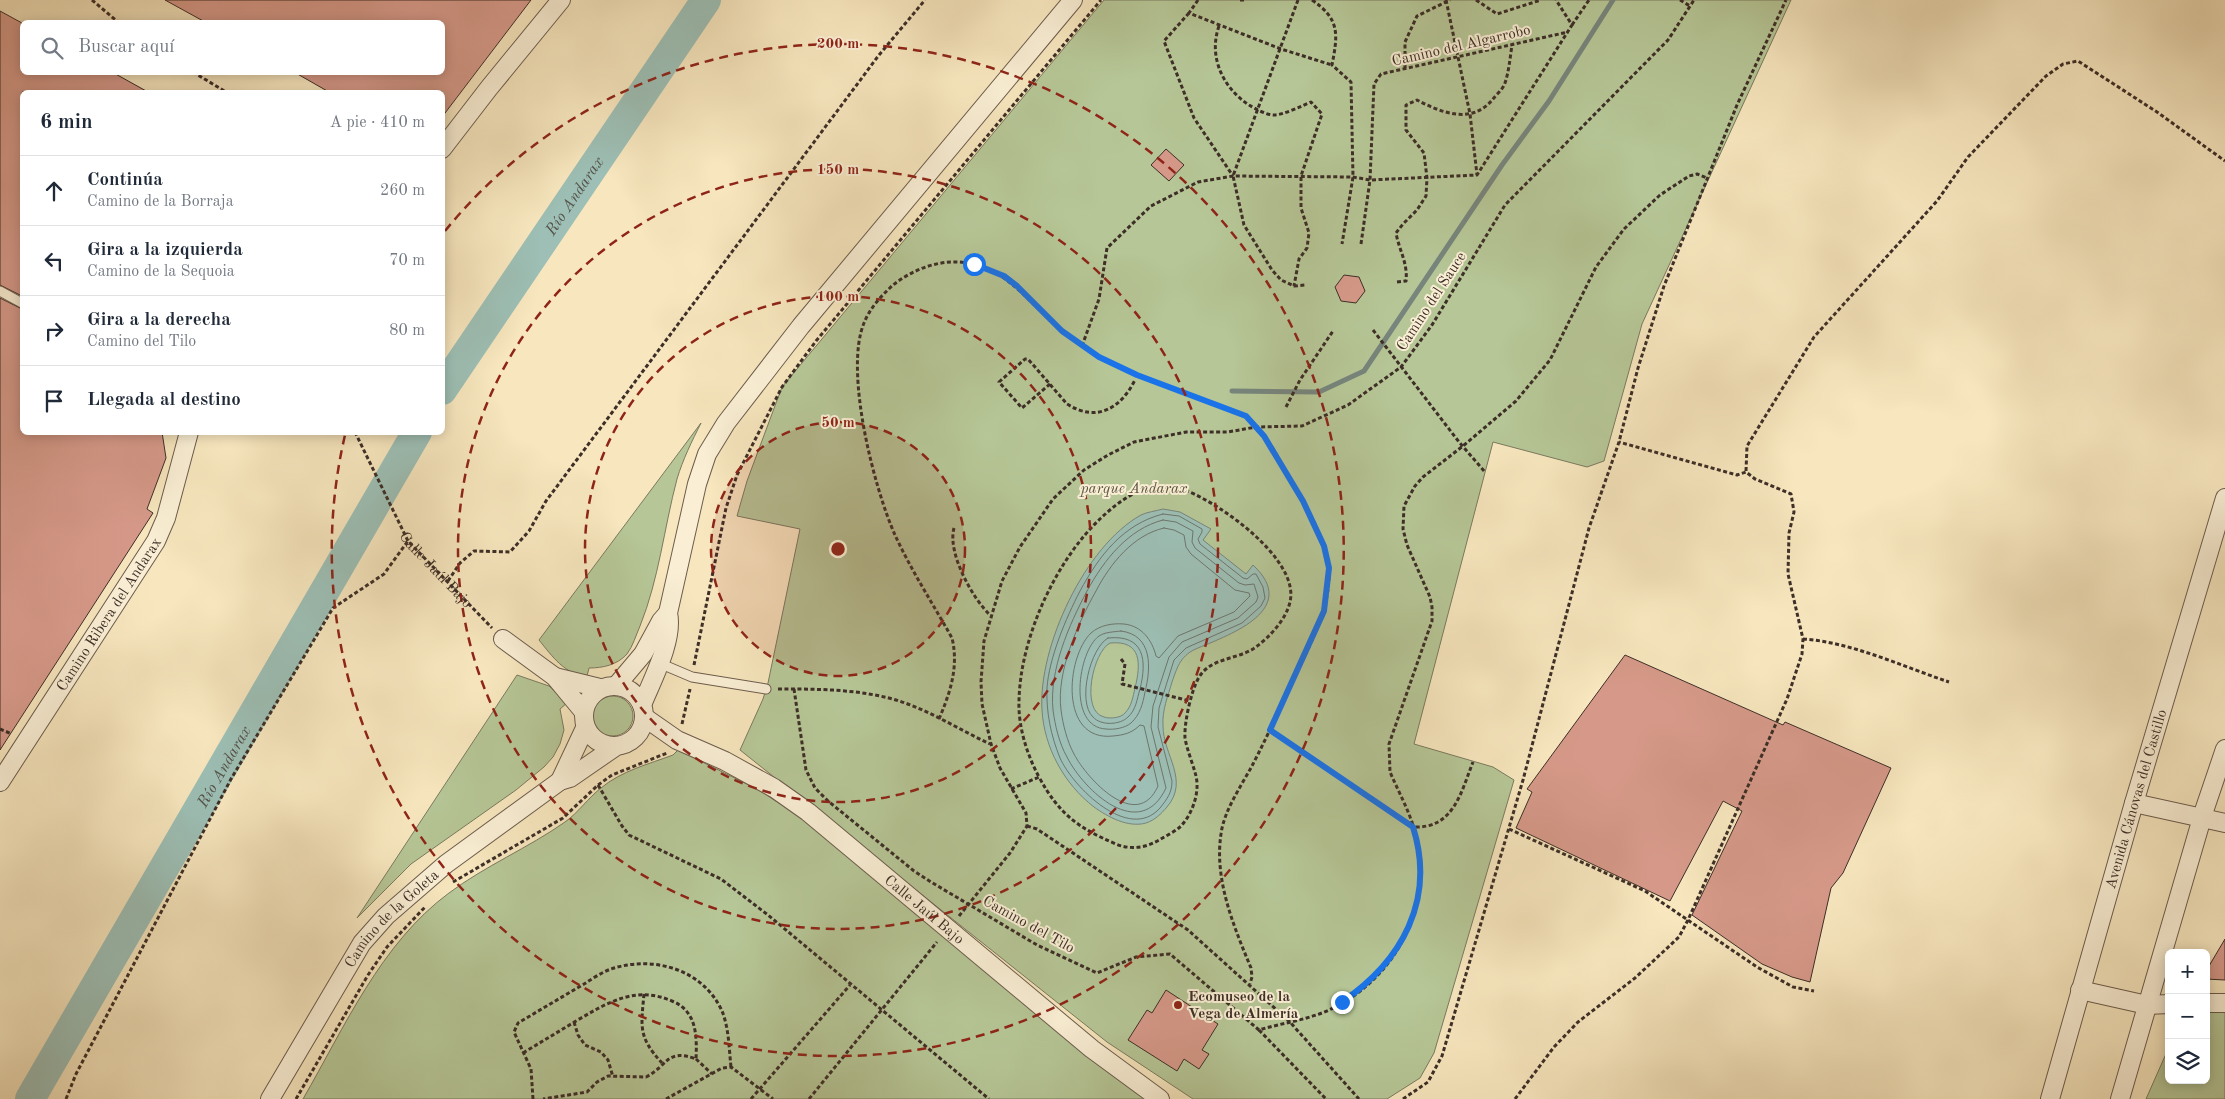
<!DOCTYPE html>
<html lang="es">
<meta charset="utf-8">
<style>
:root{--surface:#fff;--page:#f6f6f7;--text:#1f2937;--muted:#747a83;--line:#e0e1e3}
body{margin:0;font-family:"Old Standard TT",serif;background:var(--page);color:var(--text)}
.controls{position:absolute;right:15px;bottom:15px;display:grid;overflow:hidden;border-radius:8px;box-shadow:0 2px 12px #0003}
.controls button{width:45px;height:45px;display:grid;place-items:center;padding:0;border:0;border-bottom:1px solid var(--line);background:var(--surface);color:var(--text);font:25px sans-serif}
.stop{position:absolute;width:15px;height:15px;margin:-11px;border:4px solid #1a73e8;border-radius:50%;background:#fff}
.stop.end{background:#1a73e8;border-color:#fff;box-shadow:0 1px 5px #0008}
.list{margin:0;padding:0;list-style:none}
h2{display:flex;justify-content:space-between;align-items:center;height:65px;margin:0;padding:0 20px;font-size:21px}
h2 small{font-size:16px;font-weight:400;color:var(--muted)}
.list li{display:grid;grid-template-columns:32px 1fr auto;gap:15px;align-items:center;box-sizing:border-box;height:70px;padding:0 20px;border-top:1px solid var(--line)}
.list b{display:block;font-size:19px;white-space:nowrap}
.list p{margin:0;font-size:16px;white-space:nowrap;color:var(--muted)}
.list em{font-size:16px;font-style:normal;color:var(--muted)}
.icon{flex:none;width:28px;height:28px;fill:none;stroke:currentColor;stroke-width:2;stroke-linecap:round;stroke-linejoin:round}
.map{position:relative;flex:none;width:2225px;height:1099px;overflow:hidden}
.search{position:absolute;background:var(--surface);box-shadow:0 2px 12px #0003;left:20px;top:20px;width:425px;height:55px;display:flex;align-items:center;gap:12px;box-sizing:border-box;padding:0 18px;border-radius:8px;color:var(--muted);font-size:19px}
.panel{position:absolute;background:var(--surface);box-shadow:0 2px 12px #0003;left:20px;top:90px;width:425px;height:345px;border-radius:8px}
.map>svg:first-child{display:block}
.green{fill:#b6c696;stroke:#7a7a5e}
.water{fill:#9dbfb5;stroke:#77857c;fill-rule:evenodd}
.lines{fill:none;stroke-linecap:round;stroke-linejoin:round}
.shore{stroke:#6d766e;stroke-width:1}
.stream{stroke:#77857c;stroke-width:5}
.river{stroke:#9dbfb5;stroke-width:30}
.building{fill:#d69989;stroke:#3d2e27}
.lane-casing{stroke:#6c5c4d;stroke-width:11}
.street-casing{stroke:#6c5c4d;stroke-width:20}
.path{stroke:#3d2e27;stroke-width:3;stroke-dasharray:4 2.5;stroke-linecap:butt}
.lane{stroke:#faefd5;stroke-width:9}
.street{stroke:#faefd5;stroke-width:18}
.route{stroke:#1a73e8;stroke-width:6}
.ring{fill:none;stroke:#8f2418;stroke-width:2.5;stroke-dasharray:9 6}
.poi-dot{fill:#8f2418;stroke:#faefd5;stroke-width:2}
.labels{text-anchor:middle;stroke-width:4;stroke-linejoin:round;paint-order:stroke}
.street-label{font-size:15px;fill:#3d2e27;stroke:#faefd5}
.park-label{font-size:15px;font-style:italic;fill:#5b5443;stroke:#faefd5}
.poi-label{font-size:15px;font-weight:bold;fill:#3d2e27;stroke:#faefd5;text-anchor:start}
.water-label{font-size:16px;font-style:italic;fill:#55524a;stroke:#faefd5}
.centre{fill:#8f2418;stroke:#faefd5;stroke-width:2.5}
.ring-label{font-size:15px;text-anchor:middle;font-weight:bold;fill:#8f2418;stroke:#faefd5;stroke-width:4;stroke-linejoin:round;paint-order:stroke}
</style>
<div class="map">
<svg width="2225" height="1099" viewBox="0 0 2225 1099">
<rect width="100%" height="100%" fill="#f7e6be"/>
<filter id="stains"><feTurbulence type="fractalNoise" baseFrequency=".004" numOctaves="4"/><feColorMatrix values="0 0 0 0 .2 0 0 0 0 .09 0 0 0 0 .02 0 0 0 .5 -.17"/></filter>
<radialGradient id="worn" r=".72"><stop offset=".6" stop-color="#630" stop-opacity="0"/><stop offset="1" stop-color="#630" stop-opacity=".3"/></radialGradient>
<g class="green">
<path d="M1104,0H1791L1642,324L1604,461L1587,467L1493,442L1414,744L1493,767L1514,780L1434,1053L1420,1078L1387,1099H1193L1107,1042L740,750L763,699L768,683L800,529L737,516L747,481L782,387Z"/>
<path d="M701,423C692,441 683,459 677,479C664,528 659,579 640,626C636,635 633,646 627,654C617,665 603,668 589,668L587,676C565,675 552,656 539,640Z"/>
<path d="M517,675L549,686L567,703L560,709L564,730L560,744L553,757L544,767L516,790L411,864L357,918Z"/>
<circle cx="613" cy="716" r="20"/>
<path d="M678,750L757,789L807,821L1105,1069L1146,1099H303C344,1028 381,943 449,893C485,866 528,848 565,822C579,812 588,798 601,788C621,771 649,764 673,755Z"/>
<path d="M2225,1008V1099H2146L2169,1047V1080H2206V1011Z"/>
</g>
<path class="water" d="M1163,509L1180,512L1211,529L1203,540L1246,574L1253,565C1300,609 1232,634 1198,648C1181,655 1178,665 1172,682C1168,696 1162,710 1163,726C1163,755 1190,780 1167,807C1161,814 1155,820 1146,823C1128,828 1108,817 1094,807C1064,784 1044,747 1042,710C1038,647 1085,546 1141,515C1147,512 1156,511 1163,509ZM1110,643C1142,640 1141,664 1135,688C1133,696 1132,706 1125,713C1121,718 1110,719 1104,717C1080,711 1093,652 1110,643Z"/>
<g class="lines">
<g class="shore">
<path d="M1163,514L1179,516L1202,529V532L1198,539L1200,544L1243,578L1247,579L1253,574H1256L1263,587L1265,598L1261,606L1242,623L1186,648L1174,660L1159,708L1158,727L1172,781C1172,793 1167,799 1160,808C1129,843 1073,787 1060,758C1051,736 1046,712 1047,688C1049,658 1066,618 1080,591C1099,556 1123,524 1163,514Z"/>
<path d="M1163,520L1176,522L1193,531L1192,542L1195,548L1239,583L1245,585L1254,584L1258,597L1256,602L1238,618L1182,642L1169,657L1153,706L1151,727L1166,788C1140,843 1084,791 1067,757C1059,743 1055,725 1053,710C1049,670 1069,625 1087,591C1104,560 1128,529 1163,520Z"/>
<path d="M1164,528L1174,530L1184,535L1186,547L1191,554L1235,590L1249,593L1250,596L1234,612L1178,636L1159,658L1156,656C1152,640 1142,626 1124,624C1113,623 1100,625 1091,633C1066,657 1059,742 1113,736C1124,735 1132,733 1140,725L1144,726L1158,786C1137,833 1087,779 1074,754C1067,741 1063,725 1061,710C1056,672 1078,623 1096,591C1110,564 1133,535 1164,528Z"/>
<path d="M1121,631C1153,635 1151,668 1145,692C1143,703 1140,715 1131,723C1125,728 1114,730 1106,729C1067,727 1078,651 1099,636C1105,632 1113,632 1121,631Z"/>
<path d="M1108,638C1145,634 1147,661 1140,689C1137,699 1136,710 1128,717C1120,725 1101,726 1093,717C1077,702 1090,648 1108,638Z"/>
</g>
<path class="stream" d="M1232,391L1319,392L1364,371L1502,165L1549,101L1613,0"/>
<g class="river">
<path id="s1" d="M442,390L706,0"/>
<path id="s2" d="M30,1099L417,432"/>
</g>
</g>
<g class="building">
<path d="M165,0H531L442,117V92H329L294,72H442V22H205Z"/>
<path d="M0,11L22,23V72H112L148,92H22V296L0,285Z"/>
<path d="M1166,149L1184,165L1169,181L1151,165Z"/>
<path d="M1344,275L1359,277L1365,291L1356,303L1341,301L1335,287Z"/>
<path d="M0,298L22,309V432H162L166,458L147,509L153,513L0,750Z"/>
<path d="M1625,655L1783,725L1785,722L1891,768L1843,873L1831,888L1810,982L1792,977L1762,964L1692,915L1742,811L1723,801L1670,901L1516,828L1532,792L1527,789Z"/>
<path d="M2225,939V980L2206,979V971Z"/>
<path d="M1166,990L1218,1024L1202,1050L1209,1054L1199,1069L1184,1059L1177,1071L1128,1040L1147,1010L1152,1013Z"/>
</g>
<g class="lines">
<g class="lane-casing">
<g id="lane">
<path d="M0,291L22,303"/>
<path d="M659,663L692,677L766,689"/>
</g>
</g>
<g class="street-casing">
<g id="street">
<path d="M442,149L489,88L561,0"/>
<path d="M503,639L555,677L583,711"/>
<path d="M555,677L600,688"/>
<circle cx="614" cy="716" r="30"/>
<path d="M616,686L643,654L661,621L668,613"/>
<path d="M642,705C652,680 674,640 668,613L697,484L707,454L726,423L801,326L1073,0"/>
<path id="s4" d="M644,717L677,740L725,761L774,788L808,812L1092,1049L1160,1099"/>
<path d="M560,781L585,728"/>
<path id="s5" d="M0,782L156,541L166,518L189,432"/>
<path d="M2134,803L2225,823"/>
<path d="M2080,990L2147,1005L2169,1004"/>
<path d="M2206,1003H2225"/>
<path id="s6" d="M270,1099L362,943L386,916L446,864L560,781L570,778L615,747"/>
<path id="s7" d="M2050,1099L2134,803L2225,498"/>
<path d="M2120,1099L2204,811L2225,749"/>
</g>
</g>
<g class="path">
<path d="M92,0L118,22"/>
<path d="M1198,0L1189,13L1281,49L1332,65"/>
<path d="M1240,0H1245"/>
<path d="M1298,0L1233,176L1244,225L1272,270L1281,280L1294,286L1305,285"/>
<path d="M1312,0C1340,19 1338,34 1332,65L1351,82L1353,177L1342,244"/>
<path d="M1446,0L1470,114L1477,175"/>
<path d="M1476,0L1497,14L1541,0"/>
<path d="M1680,0L1690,6"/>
<path d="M1189,13L1164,41L1194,118L1233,176"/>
<path d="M1572,25L1589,0"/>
<path d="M1219,26C1208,57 1223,88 1249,105C1256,109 1266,115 1274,115C1283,115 1302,106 1311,102L1322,114L1301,176V208L1309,233L1307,248L1299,259L1294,286"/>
<path d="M1405,68V42L1417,16L1450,0"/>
<path d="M193,72L226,92"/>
<path d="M1361,244L1370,180L1374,84L1381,74L1568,32"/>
<path d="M1397,282L1406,281C1408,263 1399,250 1396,233L1403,224L1417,210L1426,196L1427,178L1424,153L1406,130V105L1417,100C1442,113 1472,125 1493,99C1497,94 1503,89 1505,83C1509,71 1510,58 1512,45"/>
<path d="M1373,330L1459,442L1485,472"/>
<path d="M1082,346L1099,299L1107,248L1151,206L1198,182L1233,176L1353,177L1370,180L1477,175L1572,25L1556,0"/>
<path d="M1050,384L1022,408L999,382L1025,359H1028L1067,404C1097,423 1121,408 1135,380"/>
<path d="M1286,407L1300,380L1333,331"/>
<path id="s3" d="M355,432L408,541L492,628"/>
<path d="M1746,471L1747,446L1814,337L1937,201L1968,157L2046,76L2063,64L2078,61L2157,112L2225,161"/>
<path d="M954,528C947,553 973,599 990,615"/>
<path d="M448,581L460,563L474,551L510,552L529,531L546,501L879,55L925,0"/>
<path d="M1803,639C1851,642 1904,667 1949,682"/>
<path d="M1121,659L1125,664L1122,684L1190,701"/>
<path d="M694,665L726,508L737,475L782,387L816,341L1101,0"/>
<path d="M778,689C817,689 858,689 896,700C929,710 960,730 990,744"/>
<path d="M794,689L806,770L815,788L828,801L914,871L931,882L1037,945L1097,973L1136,957L1170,954L1259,1030C1282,1023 1307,1020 1329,1010C1397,978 1431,909 1416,836C1411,814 1399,793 1390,772L1389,744L1432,621V607L1430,597L1407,545L1403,529L1404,506L1415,486L1423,477L1463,446L1516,401L1550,360L1596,267L1624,229L1660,195L1689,176L1697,174L1707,178"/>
<path d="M939,719C950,693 959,667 952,638C933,604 911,570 895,535C874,488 844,371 864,323C870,308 881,296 893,285C911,271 934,261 958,262C1004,264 1027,301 1060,329C1077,344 1097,356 1118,367C1148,381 1179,391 1209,402C1221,407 1238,410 1248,418C1269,435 1281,465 1295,487C1308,509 1328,545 1329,571C1330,609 1311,642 1295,676C1281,706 1268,735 1253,764C1242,785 1224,810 1221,834C1214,880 1234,927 1251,968L1252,977L1250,984"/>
<path d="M682,724L690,689"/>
<path d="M0,729L12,734"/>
<path d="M1270,730L1413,827C1454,829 1461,792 1473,762"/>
<path d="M598,785L622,826L629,835L721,879L768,915L989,1099"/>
<path d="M1011,789L1039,777C1059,814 1078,828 1116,844C1130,850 1146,848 1159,840C1166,836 1174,832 1180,827C1192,815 1200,793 1196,776C1193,764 1187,750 1185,738C1184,723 1191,692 1198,679C1209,658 1235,660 1253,649C1268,639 1286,620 1290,602C1300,560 1221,504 1187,491C1177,488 1167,487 1157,487C1135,489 1117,503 1101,518C1056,560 1020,638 1019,701C1018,726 1027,755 1039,777"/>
<path d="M1027,826L1037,829L1188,930L1289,1021L1359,1099"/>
<path d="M1509,829L1645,891L1757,967L1793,987L1814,991"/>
<path d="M453,882L563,818L598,785L612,775L667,753"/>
<path d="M959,916L1010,853L1027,826L1026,813L1000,768L991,744L982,704L981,682L984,641L1002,581L1020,547L1053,499L1084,470L1108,455L1134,442L1186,432H1228L1256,427L1302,426L1348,405L1401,367L1432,325L1505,205L1668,40L1694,0"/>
<path d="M644,994C641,1027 638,1037 662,1063"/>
<path d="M574,1022L578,1035L585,1045L601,1052L608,1060L613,1077"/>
<path d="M1259,1030L1326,1099"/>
<path d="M523,1053C541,1042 558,1032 576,1021C607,1003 635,985 672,1001C697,1011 697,1036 696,1059C666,1048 668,1066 646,1077L608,1076L597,1082L587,1092L543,1099"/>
<path d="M696,1059L712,1074"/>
<path d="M66,1099L76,1074L231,779L333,608L384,574L408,541"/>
<path d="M296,1099L368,975L387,947L426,906"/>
<path d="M533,1099L531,1069L514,1032L518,1023C540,1010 562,997 584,984C592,979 602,972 611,969C653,955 703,969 722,1011C729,1028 729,1049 731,1067"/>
<path d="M666,1099L722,1068L731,1067L773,1099"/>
<path d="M751,1099L850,985"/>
<path d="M809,1099L937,942"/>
<path d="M1403,1099L1428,1082L1442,1056L1523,780L1589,528L1619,442L1638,368L1664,286L1737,105L1786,0"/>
<path d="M1515,1099L1554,1047L1578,1022L1635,978L1679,937L1688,920L1787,699L1802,654L1803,639L1788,574L1789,533L1794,512L1791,494L1755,479L1746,472L1737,475L1619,442"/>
</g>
<use href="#lane" class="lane"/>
<use href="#street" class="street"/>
</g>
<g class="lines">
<path class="route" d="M974,264L1004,276L1017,286L1062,331L1099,357L1137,375L1246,416L1264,436L1303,501L1324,546L1329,568L1324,611L1270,730L1413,827C1436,900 1402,961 1342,1002"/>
</g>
<circle cx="838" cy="549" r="127" fill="#8f2418" fill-opacity=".12"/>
<g class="ring">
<circle cx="838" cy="549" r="127"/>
<circle cx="838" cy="549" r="253"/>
<circle cx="838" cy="549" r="380"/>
<path d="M445 231A506 506 0 1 1 345 435"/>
</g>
<circle class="poi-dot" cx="1178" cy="1005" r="5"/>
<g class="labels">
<g class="street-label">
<text transform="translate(1461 45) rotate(-13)" y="5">Camino del Algarrobo</text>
<text transform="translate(1431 301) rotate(-57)" y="5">Camino del Sauce</text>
<text dy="5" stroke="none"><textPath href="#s3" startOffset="161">Calle Jaúl Bajo</textPath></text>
<text dy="5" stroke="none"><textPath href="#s5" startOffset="200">Camino Ribera del Andarax</textPath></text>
<text dy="5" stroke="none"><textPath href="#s7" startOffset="312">Avenida Cánovas del Castillo</textPath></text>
<text dy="5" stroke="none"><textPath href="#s4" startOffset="342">Calle Jaúl Bajo</textPath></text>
<text dy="5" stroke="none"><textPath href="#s6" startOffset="219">Camino de la Goleta</textPath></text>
<text transform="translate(1029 924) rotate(29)" y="5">Camino del Tilo</text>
</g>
<g class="park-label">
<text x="1134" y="493">parque Andarax</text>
</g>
<g class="poi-label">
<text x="1188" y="1001">Ecomuseo de la<tspan x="1188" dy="17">Vega de Almería</tspan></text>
</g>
<g class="water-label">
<text dy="6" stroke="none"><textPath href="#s1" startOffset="235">Río Andarax</textPath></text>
<text dy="6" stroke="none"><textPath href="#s2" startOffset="385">Río Andarax</textPath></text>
</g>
</g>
<circle cx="838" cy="549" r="8" class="centre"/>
<g class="ring-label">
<text x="838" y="48">200 m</text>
<text x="838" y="174">150 m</text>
<text x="838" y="301">100 m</text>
<text x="838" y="427">50 m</text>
</g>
<rect width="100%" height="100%" filter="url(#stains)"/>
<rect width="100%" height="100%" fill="url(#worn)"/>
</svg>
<div class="controls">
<button>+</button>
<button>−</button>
<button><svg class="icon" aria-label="layers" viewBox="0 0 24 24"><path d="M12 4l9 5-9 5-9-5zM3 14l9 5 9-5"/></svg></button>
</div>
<div class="stop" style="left:974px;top:264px"></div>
<div class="stop end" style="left:1342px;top:1002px"></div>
<div class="search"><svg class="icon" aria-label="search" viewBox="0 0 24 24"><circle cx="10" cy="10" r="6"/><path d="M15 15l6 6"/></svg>Buscar aquí</div>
<section class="panel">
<h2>6 min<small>A pie · 410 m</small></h2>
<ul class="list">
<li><svg class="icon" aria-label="ahead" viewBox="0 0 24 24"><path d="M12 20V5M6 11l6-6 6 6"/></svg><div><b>Continúa</b><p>Camino de la Borraja</p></div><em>260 m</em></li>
<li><svg class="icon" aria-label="left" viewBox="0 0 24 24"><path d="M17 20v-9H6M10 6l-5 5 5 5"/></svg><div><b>Gira a la izquierda</b><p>Camino de la Sequoia</p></div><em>70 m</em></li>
<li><svg class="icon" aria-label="right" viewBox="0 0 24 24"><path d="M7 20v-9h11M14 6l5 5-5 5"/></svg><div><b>Gira a la derecha</b><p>Camino del Tilo</p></div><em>80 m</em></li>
<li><svg class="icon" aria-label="arrive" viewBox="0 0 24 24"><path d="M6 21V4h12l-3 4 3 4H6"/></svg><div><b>Llegada al destino</b></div></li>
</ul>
</section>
</div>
